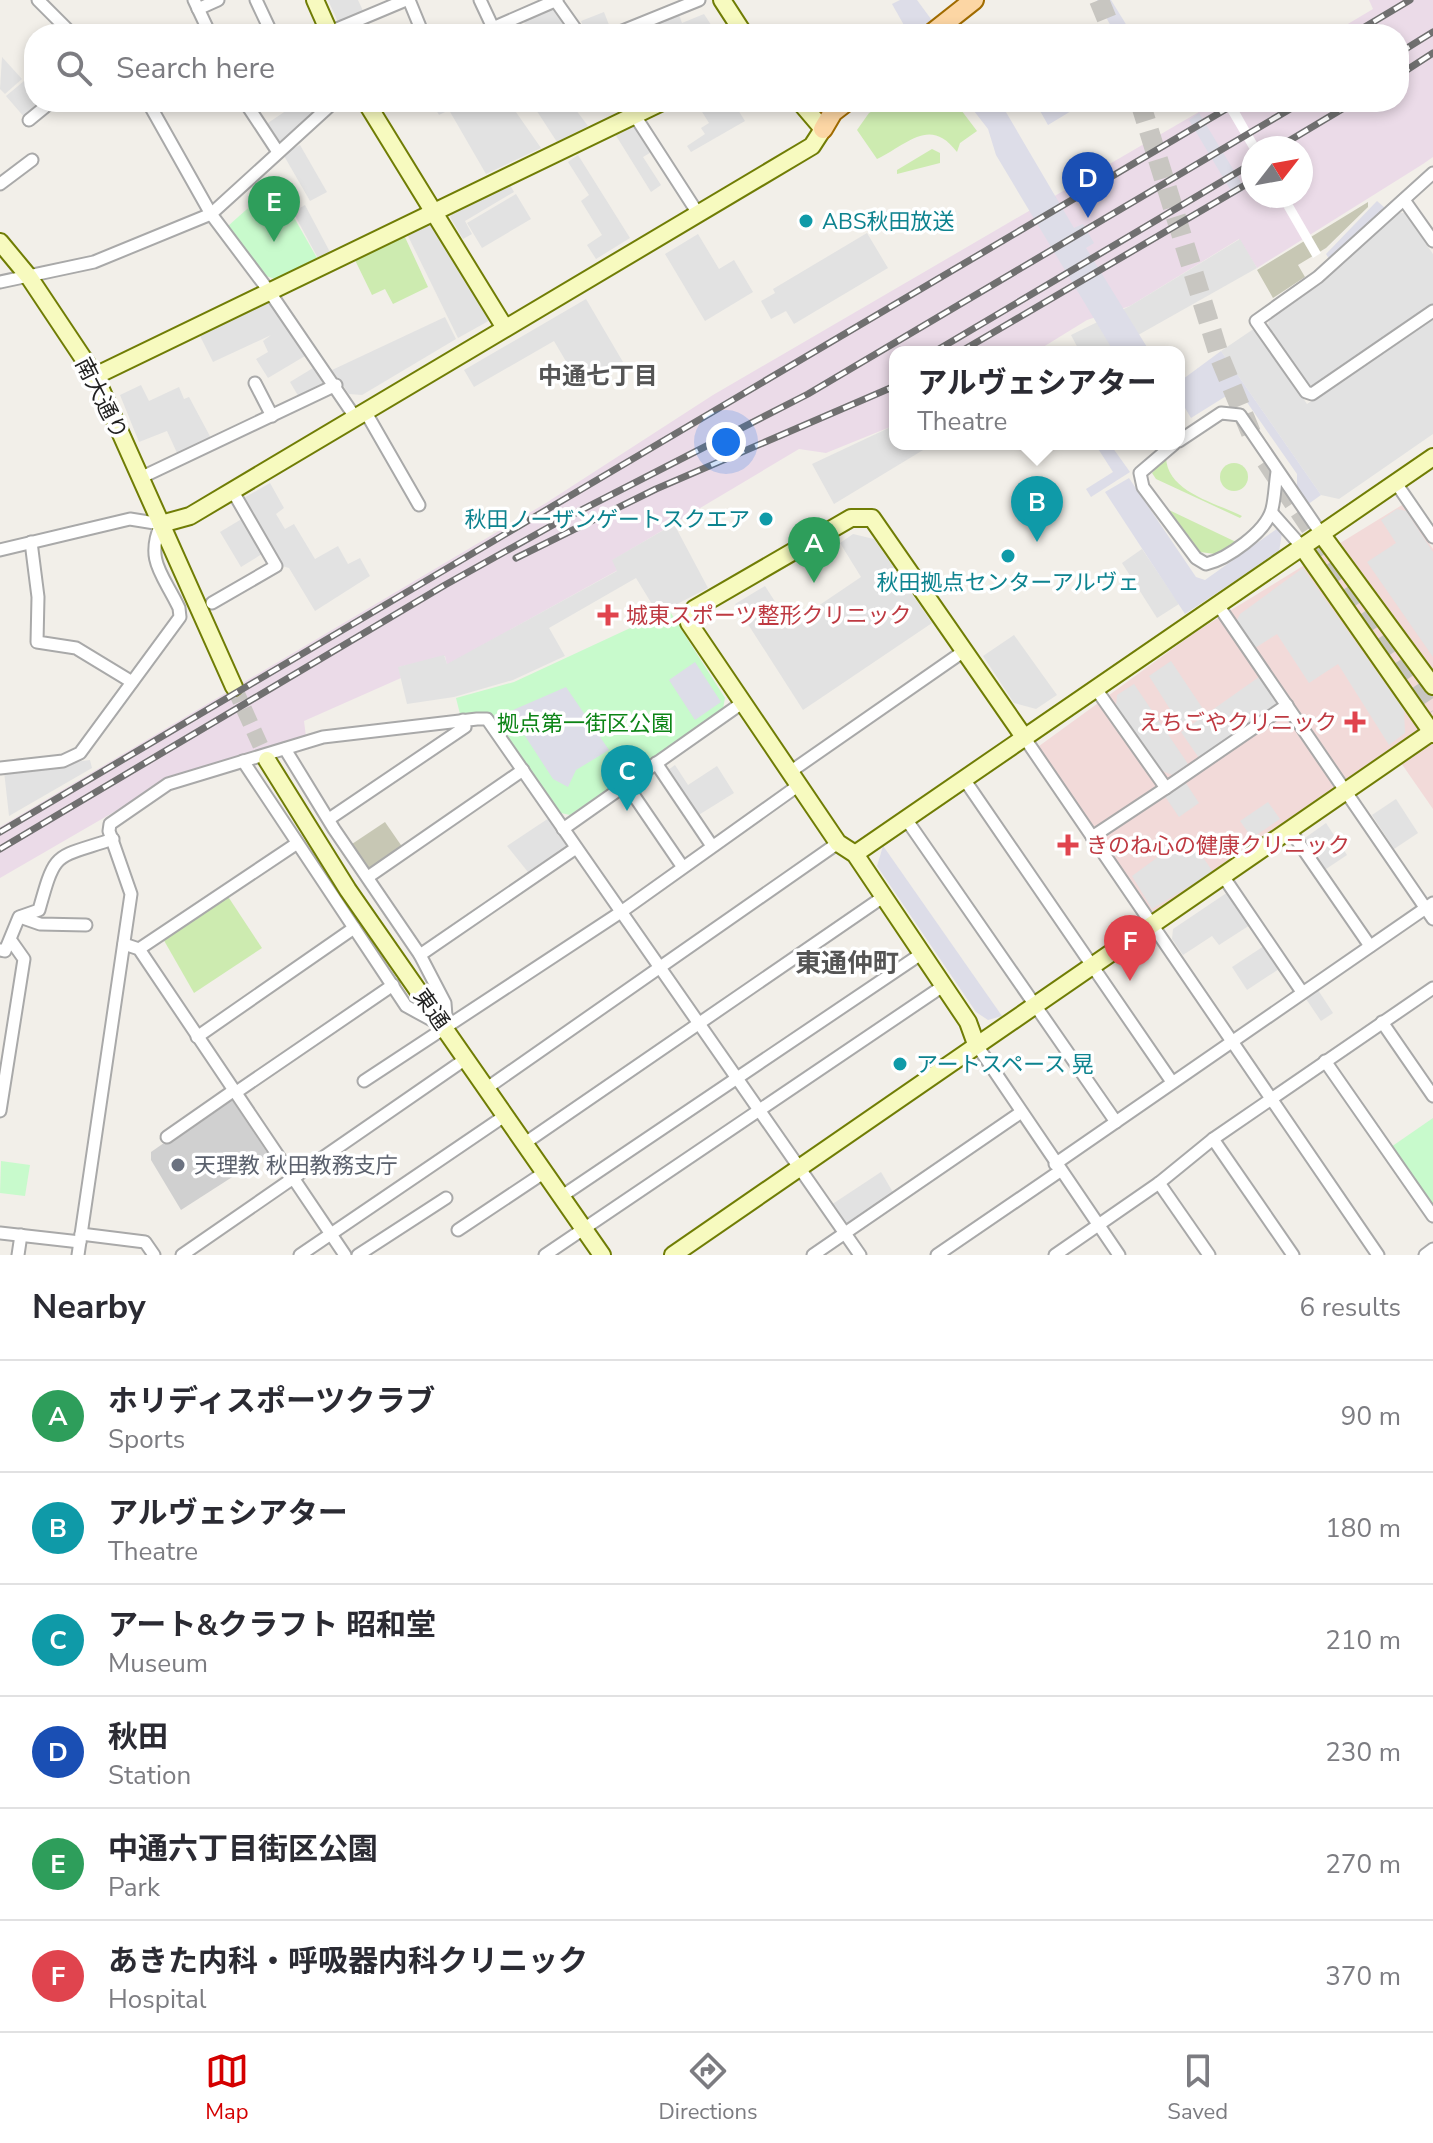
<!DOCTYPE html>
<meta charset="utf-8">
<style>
:root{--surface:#fff;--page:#f2f2f3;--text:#2b2b33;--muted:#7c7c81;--line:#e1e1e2;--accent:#d40000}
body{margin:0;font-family:"Nunito Sans","Noto Sans JP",sans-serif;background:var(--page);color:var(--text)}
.compass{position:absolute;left:1241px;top:136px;width:72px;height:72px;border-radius:50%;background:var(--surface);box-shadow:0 4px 12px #0003;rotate:59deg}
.you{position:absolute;left:726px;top:442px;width:28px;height:28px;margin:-20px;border:6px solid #fff;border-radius:50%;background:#1a73e8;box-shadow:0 0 0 12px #1a73e833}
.badge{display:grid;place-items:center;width:52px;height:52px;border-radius:50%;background:var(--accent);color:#fff;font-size:26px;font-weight:700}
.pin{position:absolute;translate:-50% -66px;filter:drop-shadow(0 2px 4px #0008)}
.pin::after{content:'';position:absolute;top:42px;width:28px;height:24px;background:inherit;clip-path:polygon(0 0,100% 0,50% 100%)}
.popup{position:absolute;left:889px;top:346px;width:296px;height:104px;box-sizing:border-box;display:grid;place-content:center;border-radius:16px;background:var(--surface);filter:drop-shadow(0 2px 6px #0005);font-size:26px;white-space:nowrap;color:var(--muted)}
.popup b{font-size:30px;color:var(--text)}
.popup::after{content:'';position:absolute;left:50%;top:100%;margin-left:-16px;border:16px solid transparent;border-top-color:var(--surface)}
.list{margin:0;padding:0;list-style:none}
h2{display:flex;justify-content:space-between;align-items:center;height:104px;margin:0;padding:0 32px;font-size:34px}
h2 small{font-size:26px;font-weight:400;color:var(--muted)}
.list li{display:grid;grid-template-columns:52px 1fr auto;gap:24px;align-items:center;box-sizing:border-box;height:112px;padding:0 32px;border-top:2px solid var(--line)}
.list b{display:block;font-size:30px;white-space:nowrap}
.list p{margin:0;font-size:26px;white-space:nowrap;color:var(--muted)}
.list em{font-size:26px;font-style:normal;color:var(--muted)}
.icon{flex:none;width:44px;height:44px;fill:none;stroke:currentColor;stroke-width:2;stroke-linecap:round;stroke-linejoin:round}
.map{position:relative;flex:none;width:1433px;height:1255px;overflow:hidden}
.search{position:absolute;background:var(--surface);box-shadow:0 4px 12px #0003;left:24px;right:24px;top:24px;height:88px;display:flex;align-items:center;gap:20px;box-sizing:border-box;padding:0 28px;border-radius:32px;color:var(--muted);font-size:30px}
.sheet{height:776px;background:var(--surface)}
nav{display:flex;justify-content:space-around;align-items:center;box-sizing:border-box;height:112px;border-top:2px solid var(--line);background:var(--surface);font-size:22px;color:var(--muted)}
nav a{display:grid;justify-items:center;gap:4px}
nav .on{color:var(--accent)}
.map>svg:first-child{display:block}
.commercial{fill:#f2dad9}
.industrial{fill:#ebdbe8;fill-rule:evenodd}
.religious{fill:#d0d0d0}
.construction{fill:#c7c7b4}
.grass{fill:#cdebb0}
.park{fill:#c8facc}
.parking{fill:#e2e2e2}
.plaza{fill:#dddde8}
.pier{fill:#fff}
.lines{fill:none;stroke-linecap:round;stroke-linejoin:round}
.secondary-tunnel{stroke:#c8c6c1;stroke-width:16;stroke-dasharray:16 8;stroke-linecap:butt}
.highway-tunnel{stroke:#c8c6c1;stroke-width:20;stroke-dasharray:20 10;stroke-linecap:butt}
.street-casing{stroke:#a9a9a9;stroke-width:15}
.secondary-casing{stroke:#707d05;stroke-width:20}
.primary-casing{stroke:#a06b00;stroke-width:22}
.street{stroke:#fff;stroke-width:11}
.secondary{stroke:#f7fabf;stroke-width:16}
.primary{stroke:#fcd6a4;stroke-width:18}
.rail-casing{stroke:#707070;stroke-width:7}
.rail{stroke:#fff;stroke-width:4;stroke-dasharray:12;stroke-linecap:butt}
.culture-dot{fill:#0f9aa8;stroke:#fff;stroke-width:3}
.health-dot{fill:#e0444e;stroke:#fff;stroke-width:3}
.worship-dot{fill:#6b7280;stroke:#fff;stroke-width:3}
.labels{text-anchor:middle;stroke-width:7;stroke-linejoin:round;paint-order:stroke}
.culture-label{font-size:22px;fill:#0d838f;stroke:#fff;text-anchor:start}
.street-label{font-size:22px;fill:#222;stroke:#fff}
.health-label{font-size:22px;fill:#be3a42;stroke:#fff;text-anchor:start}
.park-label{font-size:22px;fill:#0c8416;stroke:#fff}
.worship-label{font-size:22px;fill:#5b616d;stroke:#fff;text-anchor:start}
.neighbourhood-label{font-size:24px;font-weight:bold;fill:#555;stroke:#fff}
.quarter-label{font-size:26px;font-weight:bold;fill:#555;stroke:#fff}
</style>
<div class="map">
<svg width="1433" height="1255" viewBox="0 0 1433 1255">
<rect width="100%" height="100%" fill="#f2efe9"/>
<path class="commercial" d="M1402,505L1433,549V809L1399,760L1157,926L1035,749L1197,631Z"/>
<path class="industrial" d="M1369,0H1433V157L1423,164L1257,268L1239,239L1130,306L1087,320L1035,352H895V425L826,453L799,449L613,560L618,570L447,665L445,656L399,667L401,678L304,721L306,737L164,783L0,878V827L546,503L713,395L1216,102H1399V34H1331L1373,9ZM1253,148H1301V196H1253Z"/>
<path class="religious" d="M230,1097L268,1154L181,1210L151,1160V1152Z"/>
<g class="construction">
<path d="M1368,202V207L1326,248L1298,265L1305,277L1273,298L1257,270Z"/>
<path d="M385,822L403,848L374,868H368L352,844Z"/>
</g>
<g class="grass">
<path d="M889,102H955L977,131L960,143L957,152C930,116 908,144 877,159L857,130L869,113Z"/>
<path d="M932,149L940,153V163L897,174V170Z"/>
<path d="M404,235L428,287L393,304L385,289L372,295L354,258Z"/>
<path d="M1166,457C1167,492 1214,502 1242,516L1240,518L1156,479L1152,473Z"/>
<circle cx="1234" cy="477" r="14"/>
<path d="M1169,510L1236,542L1215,554L1200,552Z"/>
<path d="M227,895L262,948L194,993L162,937Z"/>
</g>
<g class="park">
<path d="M275,184L317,258L275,279L266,276L228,226Z"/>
<path d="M669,610L725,698L723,709L570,815L561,813L492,715L461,718L456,698L514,682Z"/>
<path d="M1433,1118V1210L1391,1147Z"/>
<path d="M1,1161L30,1165L25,1196L0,1193Z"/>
</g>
<g class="parking">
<path d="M328,0H358L364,13L339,24Z"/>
<path d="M554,4L575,34H530L522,18Z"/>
<path d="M604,12L611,30L586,34L581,21Z"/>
<path d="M678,12L682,23L704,14L717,34H625Z"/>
<path d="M2,57L22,79L5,94L0,89Z"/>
<path d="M24,81L34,92V102H43L25,118L6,96Z"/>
<path d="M299,102H330L284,141L275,140L265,125Z"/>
<path d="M509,102L541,148L486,174L449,110L439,115L432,103Z"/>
<path d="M531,102H570L588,126L557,142Z"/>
<path d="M708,102H733L745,121L691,152L687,146L705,134L701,128L709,123L699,107Z"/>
<path d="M630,124L639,130L653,151L643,157L661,185L651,192L615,134Z"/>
<path d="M300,145L327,192L310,201L283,154Z"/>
<path d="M578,155L630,238L596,259L587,245L602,235L581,201L589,195L568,162Z"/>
<path d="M509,183L514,192L465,221L472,234L463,239L450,217L454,212Z"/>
<path d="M516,194L531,219L482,248L467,223Z"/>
<path d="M305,205L331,254L319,260L293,212Z"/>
<path d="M1395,212L1405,213L1433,254V305L1315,386L1306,384L1268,329L1269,318L1320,283Z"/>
<path d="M430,221L492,319L458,338L407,234Z"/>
<path d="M867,233L888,268L794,324L786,311L771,319L761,301L775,293L773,289Z"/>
<path d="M698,234L719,269L734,260L753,292L705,321L665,254Z"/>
<path d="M1240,239L1257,268L1108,352H1080L1071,335L1130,306Z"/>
<path d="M586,299L623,362L581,387L554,341L474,387L464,370Z"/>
<path d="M264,302L270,303L305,356L268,378L256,359L268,352L263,341L271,335L213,362L199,334Z"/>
<path d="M445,317L456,339L362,395L349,394L332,370Z"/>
<path d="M1433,318V434L1339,499L1321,495L1221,351L1255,328L1307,404Z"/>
<path d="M313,368L326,388L300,399L290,382Z"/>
<path d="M141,385L149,401L179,387L184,399L189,397L212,440L178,455L167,431L139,442L120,395Z"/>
<path d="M895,425V444H933L834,504L812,464Z"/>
<path d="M270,483L284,508L276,514L285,529L294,524L315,559L338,546L348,564L360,558L370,576L315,611L289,568L282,566L242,499Z"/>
<path d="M1397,509L1406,511L1433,552V657L1367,562L1396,543L1381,520Z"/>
<path d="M245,517L265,552L241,567L220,532Z"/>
<path d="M674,524L708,588L658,614L636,578L549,628L565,656L513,680L454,697L407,704L398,667L444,655L447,664L617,571L612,560Z"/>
<path d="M853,534L874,539L932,623L803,710L735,604L765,586L790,625L861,577L840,543Z"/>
<path d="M1142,549L1179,604L1157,618L1122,563Z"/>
<path d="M1303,568L1404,710L1405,733L1389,745L1338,664L1309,683L1277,634L1255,648L1237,620L1240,614Z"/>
<path d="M1014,635L1057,695L1036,709L1014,703L983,656Z"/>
<path d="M1171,661L1203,709L1180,725L1149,676Z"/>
<path d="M1259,677L1278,703L1199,758L1181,732Z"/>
<path d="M1134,684L1188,764L1172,775L1160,770L1116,706L1117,695Z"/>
<path d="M90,760L92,768L9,816L4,771Z"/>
<path d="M675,765L688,785L717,766L734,793L697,816L668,770Z"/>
<path d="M1184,780L1199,803L1179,817L1164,795Z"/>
<path d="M1396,799L1418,833L1394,849L1372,815Z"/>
<path d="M1268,802L1280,819L1252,838L1240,821Z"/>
<path d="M549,818L567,846L528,872L507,846Z"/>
<path d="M1326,823L1347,855L1323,871L1302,840Z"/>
<path d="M1188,835L1213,872L1152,909L1132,876Z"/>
<path d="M1228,892L1250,925L1219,945L1212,936L1183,955L1172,939L1173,929Z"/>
<path d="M1264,946L1279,969L1247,990L1232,967Z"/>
<path d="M1316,987L1333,1013L1321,1021L1304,996Z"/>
<path d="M881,1172L894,1194L845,1224L831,1205Z"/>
</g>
<g class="plaza">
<path d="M900,0H917L942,34H909L892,4Z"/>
<path d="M1097,0H1111L1132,34H1115Z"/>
<path d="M967,102H999L1003,107L1074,228L1083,224L1094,243L1086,248L1150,352H1114L996,155L988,129Z"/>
<path d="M1035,102L1053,106L1059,102H1086L1048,125Z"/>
<path d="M1199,113L1245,189L1234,196L1189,120Z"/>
<path d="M1377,201L1385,208L1331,262L1326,254Z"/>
<path d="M1221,351L1321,495L1307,505L1297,490V474L1244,398L1231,393L1191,418L1179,398V382Z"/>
<path d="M1095,444H1110L1130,472L1091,497L1086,489L1113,472Z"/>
<path d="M1129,478L1196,577L1205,580L1278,528L1282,533L1279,552L1185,614L1105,492Z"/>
<path d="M695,662L721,702L695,720L669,680Z"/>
<path d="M566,687L609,750L576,770L568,787L553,779L514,719L513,710Z"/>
<path d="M883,846L886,850L1002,1016L988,1020L976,1012L877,866Z"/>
</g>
<g class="pier">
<path d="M1222,102H1234L1260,148H1253V155Z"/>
<path d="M1277,196H1288L1321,253L1313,258Z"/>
</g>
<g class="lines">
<path class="secondary-tunnel" d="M234,687L267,760"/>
<g class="highway-tunnel">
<path d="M1099,0L1113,34"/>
<path d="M1140,102L1220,358L1251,433"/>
<path d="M1266,461L1433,711"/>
</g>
<g class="street-casing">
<g id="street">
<path d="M38,0L72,34"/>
<path d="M194,0L210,34"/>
<path d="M256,0L272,34"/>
<path d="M409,0L423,34"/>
<path d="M480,0L495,32"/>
<path d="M555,0L579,34"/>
<path d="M198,9L218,0"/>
<path d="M325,34L406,0"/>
<path d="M479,34L557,0"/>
<path d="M615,34L699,0"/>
<path d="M148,102L211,214L269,291L355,417"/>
<path d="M245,102L278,152"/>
<path d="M626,102L699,215"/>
<path d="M29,120L51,102"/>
<path d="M1433,173L1318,277L1256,321L1306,392L1312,394L1433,311"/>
<path d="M0,184L32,160"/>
<path d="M1404,200L1433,241"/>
<path d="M0,282L94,262L211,214L334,102"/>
<path d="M255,383L272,416"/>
<path d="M365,411L419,505"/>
<path d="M1179,441L1221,413L1240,415L1322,535"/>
<path d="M1174,444L1140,473L1143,487L1196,558L1206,564C1227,559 1266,532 1272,509C1275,497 1275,484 1277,472"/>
<path d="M140,478L336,385"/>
<path d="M1396,483L1433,537"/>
<path d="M1272,513L1303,548"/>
<path d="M31,542L38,597L37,642L76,648L132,682"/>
<path d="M0,550L130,519L161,524C145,561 163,574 179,608L180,617L80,753L63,761L0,768"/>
<path d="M212,603L276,566L232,490"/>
<path d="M1218,605L1433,919"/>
<path d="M1096,689L1166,788L1287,705"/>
<path d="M1024,737L1378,1255"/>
<path d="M285,749L334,829L420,955L445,1003L447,1029"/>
<path d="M243,761L406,1006L439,1024"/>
<path d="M656,763L712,846"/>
<path d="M790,772L964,651"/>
<path d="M964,779L1172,1082"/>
<path d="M626,784L682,866"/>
<path d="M329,819L465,727L463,720"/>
<path d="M906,819L1116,1122"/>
<path d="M563,829L742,703"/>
<path d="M1290,830L1370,946"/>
<path d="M1092,837L1166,788"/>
<path d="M1223,876L1302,992"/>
<path d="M368,877L523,770"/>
<path d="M20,917L40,924L86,925"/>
<path d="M124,944L139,949L345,1255"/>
<path d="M139,949L296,844"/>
<path d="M0,950L5,951L19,917L39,910C56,849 54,859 113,839"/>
<path d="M420,955L576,848"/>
<path d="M1382,1022L1433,1096"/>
<path d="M197,1037L354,928"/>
<path d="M976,1044L1119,1255"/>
<path d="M1325,1061L1433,1216"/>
<path d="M364,1081L621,912L799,785"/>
<path d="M487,1088L838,843"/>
<path d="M235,1093L393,985"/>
<path d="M0,1111L24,959L12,942"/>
<path d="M167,1137L233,1091"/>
<path d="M1213,1139L1293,1255"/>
<path d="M525,1143L883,897"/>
<path d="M1055,1164L1433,903"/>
<path d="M1159,1183L1209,1255"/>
<path d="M562,1196L921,954"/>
<path d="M458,1230L545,1172"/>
<path d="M0,1233L80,1242"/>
<path d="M81,1234L145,1242L154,1255"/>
<path d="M18,1255L21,1235"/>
<path d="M78,1255L131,894L109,831L110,824L168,784L323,737L477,719H487L860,1255"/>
<path d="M182,1255L467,1058"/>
<path d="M300,1255L506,1115"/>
<path d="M358,1255L446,1198"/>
<path d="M545,1255L943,986"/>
<path d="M813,1255L1020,1113"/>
<path d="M937,1255L1060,1171"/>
<path d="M1055,1255L1159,1183L1213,1139L1433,988"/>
<path d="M1425,1255L1433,1249"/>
</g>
</g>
<g class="secondary-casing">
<g id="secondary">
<path d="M315,0L330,34"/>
<path d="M722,0L744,34"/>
<path d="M366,102L505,328"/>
<path d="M0,242L29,277L95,376L234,687"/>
<path d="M95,376L662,102"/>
<path d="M161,524L190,516L812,146L823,129L800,102"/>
<path d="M1322,535L1433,686"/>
<path d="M1303,548L1433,734"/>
<path d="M267,760L348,890L602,1255"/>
<path d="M855,854L1433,457"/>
<path d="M976,1044L968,1022L855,854L838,843L689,623L694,609L851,518H872L1024,737"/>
<path d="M673,1255L1433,731"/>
</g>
</g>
<g class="primary-casing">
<g id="primary">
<path d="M931,34L974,0"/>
<path d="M823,129L833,112L846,102"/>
</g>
</g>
<use href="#street" class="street"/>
<use href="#secondary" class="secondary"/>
<use href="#primary" class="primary"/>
<g class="rail-casing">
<g id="rail">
<path d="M1353,34L1410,0"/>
<path d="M1399,53L1433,32"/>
<path d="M1399,75L1433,53"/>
<path d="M1277,148L1354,102"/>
<path d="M934,352L1253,163"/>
<path d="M960,352L1252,181"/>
<path d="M516,558L656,489L895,386"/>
<path d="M0,832L1238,102"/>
<path d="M0,849L445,585L560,521L808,394L1302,102"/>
</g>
</g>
<use href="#rail" class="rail"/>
</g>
<g class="culture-dot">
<circle cx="806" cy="221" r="8"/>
<circle cx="766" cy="519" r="8"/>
<circle cx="1008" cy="556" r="8"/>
<circle cx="900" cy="1064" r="8"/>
</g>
<g class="health-dot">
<path d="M604 603h8v8h8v8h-8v8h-8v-8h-8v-8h8z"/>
<path d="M1351 710h8v8h8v8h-8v8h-8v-8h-8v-8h8z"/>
<path d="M1064 833h8v8h8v8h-8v8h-8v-8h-8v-8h8z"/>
</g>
<circle class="worship-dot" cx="178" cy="1165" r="8"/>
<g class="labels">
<g class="culture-label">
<text x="822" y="229">ABS秋田放送</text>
<text x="750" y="527" text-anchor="end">秋田ノーザンゲートスクエア</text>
<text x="1008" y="590" text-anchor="middle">秋田拠点センターアルヴェ</text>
<text x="916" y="1072">アートスペース 晃</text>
</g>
<g class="street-label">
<text transform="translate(102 398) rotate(63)" y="8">南大通り</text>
<text transform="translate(432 1009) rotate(55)" y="8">東通</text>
</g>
<g class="health-label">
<text x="626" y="623">城東スポーツ整形クリニック</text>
<text x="1337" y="730" text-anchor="end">えちごやクリニック</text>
<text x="1086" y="853">きのね心の健康クリニック</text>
</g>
<g class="park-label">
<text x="585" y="731">拠点第一街区公園</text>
</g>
<g class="worship-label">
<text x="194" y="1173">天理教 秋田教務支庁</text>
</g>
<g class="neighbourhood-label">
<text x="598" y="384">中通七丁目</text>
</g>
<g class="quarter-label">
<text x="847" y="972">東通仲町</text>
</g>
</g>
</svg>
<svg class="compass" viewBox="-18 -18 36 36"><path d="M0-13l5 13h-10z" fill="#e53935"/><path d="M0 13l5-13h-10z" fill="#7c7c81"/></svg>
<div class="you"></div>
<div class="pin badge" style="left:814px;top:583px;background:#2e9e5b">A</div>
<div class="pin badge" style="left:1037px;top:542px;background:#0f9aa8">B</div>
<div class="popup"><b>アルヴェシアター</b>Theatre</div>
<div class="pin badge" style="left:627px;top:811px;background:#0f9aa8">C</div>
<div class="pin badge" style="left:1088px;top:218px;background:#1a4fb4">D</div>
<div class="pin badge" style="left:274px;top:242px;background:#2e9e5b">E</div>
<div class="pin badge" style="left:1130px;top:981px;background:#e0444e">F</div>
<div class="search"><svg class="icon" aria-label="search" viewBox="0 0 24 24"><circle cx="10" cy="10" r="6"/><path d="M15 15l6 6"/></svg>Search here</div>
</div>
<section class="sheet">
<h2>Nearby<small>6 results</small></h2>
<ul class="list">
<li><span class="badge" style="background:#2e9e5b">A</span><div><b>ホリディスポーツクラブ</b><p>Sports</p></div><em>90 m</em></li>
<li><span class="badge" style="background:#0f9aa8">B</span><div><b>アルヴェシアター</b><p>Theatre</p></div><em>180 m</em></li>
<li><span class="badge" style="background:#0f9aa8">C</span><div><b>アート&amp;クラフト 昭和堂</b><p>Museum</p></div><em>210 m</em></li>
<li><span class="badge" style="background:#1a4fb4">D</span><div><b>秋田</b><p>Station</p></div><em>230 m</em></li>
<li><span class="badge" style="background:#2e9e5b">E</span><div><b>中通六丁目街区公園</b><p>Park</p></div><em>270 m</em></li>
<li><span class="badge" style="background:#e0444e">F</span><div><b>あきた内科・呼吸器内科クリニック</b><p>Hospital</p></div><em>370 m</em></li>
</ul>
</section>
<nav>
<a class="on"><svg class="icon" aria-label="map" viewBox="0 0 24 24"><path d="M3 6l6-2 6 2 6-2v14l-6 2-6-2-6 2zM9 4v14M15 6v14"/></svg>Map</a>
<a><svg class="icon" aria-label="directions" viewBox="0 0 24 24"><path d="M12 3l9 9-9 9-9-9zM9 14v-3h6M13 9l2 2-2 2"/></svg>Directions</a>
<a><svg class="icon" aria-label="saved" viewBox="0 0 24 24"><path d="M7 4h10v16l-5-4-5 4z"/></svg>Saved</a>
</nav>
